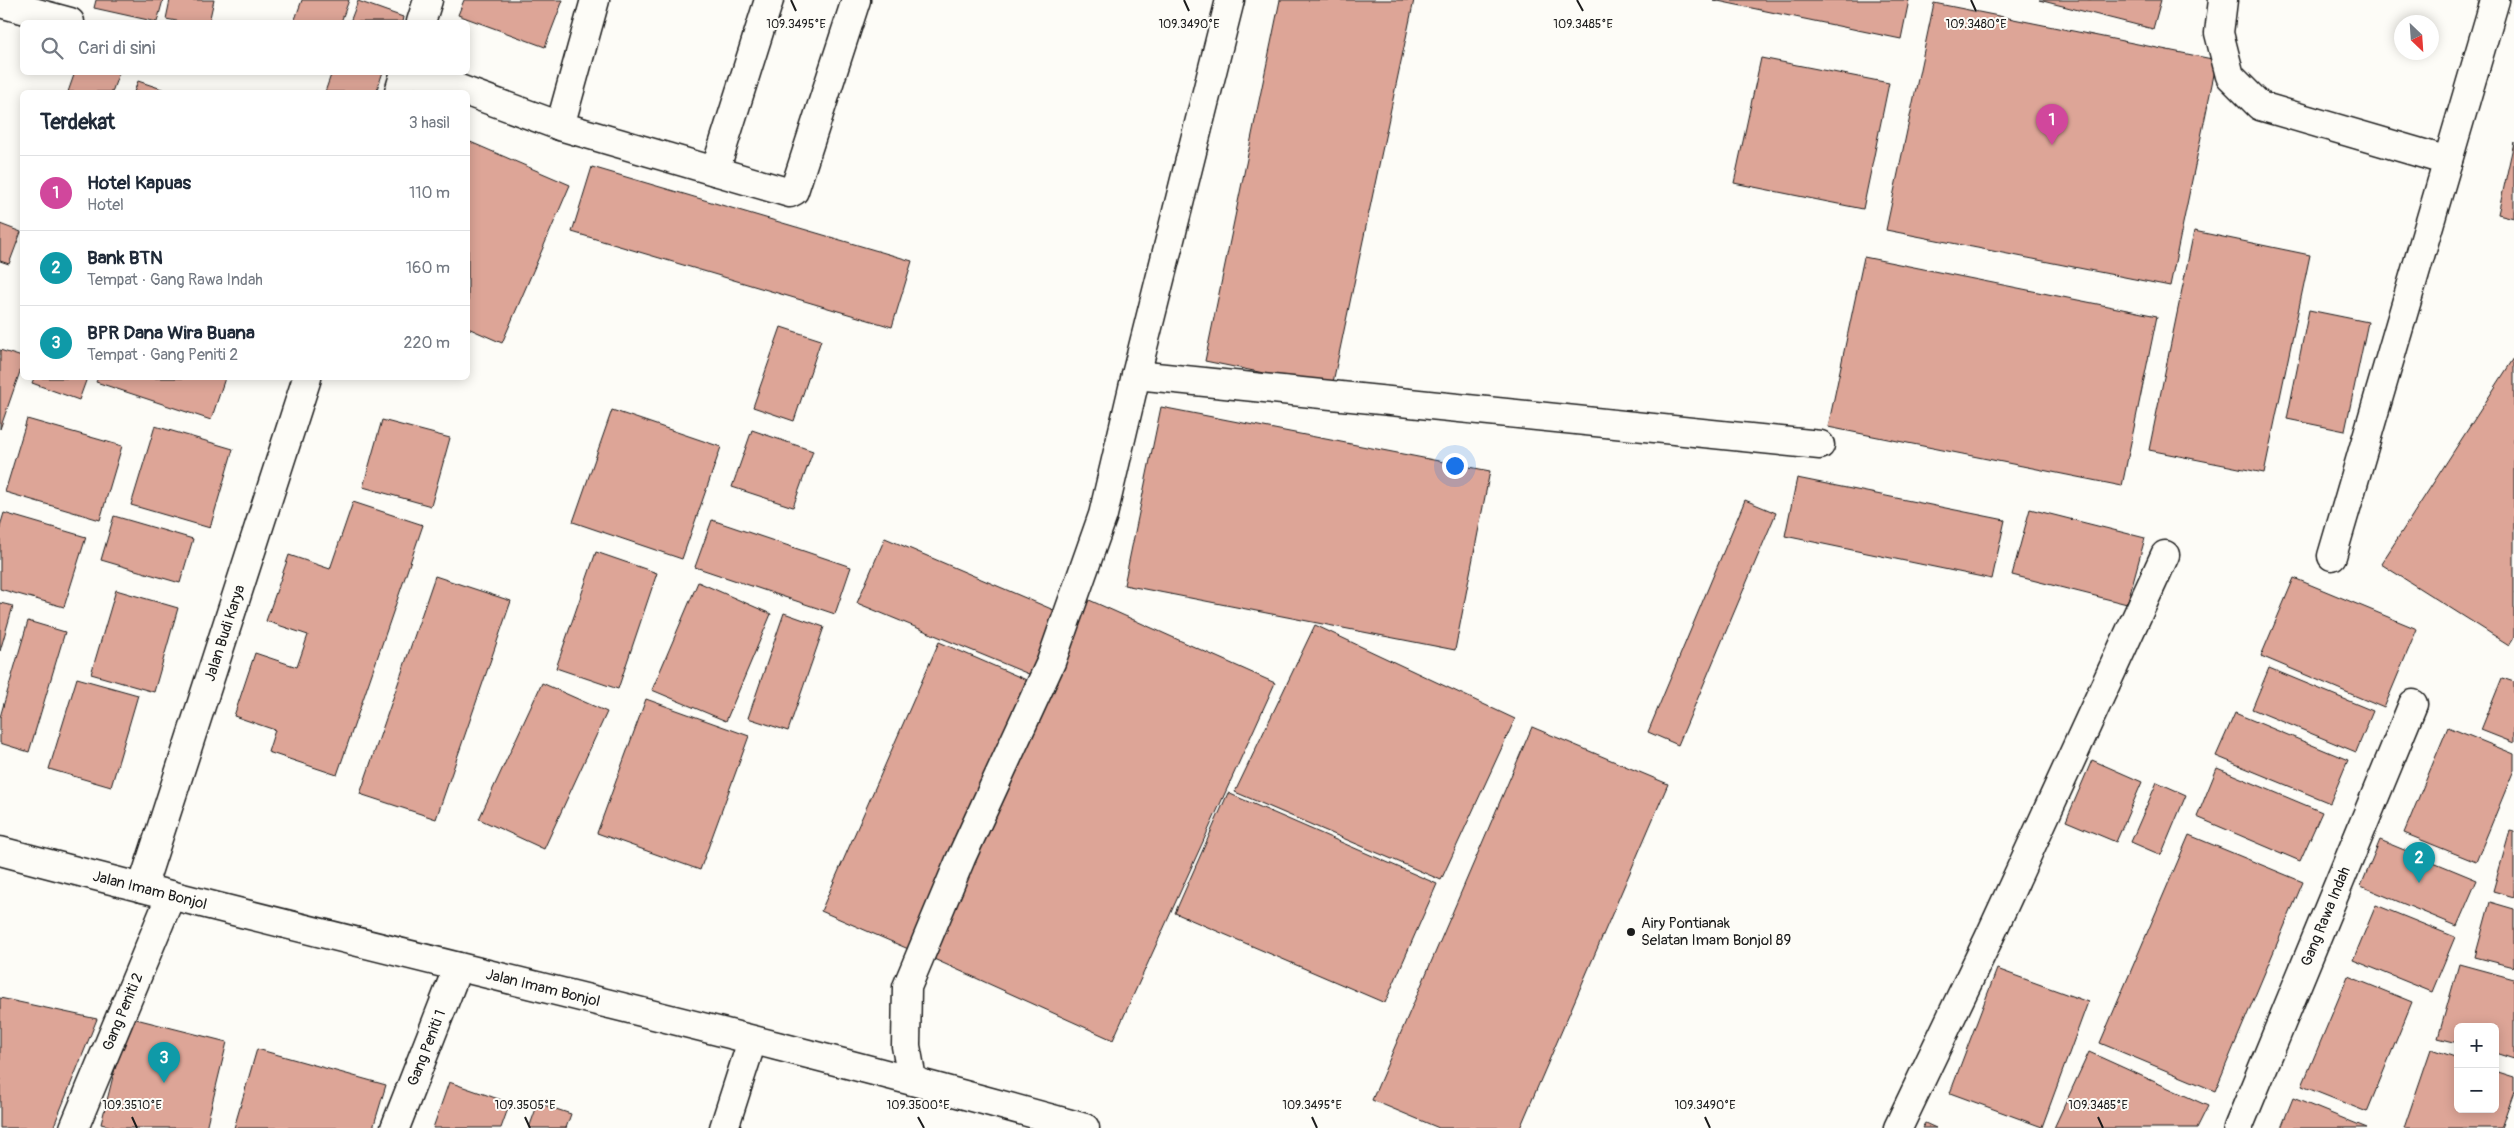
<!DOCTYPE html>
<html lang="id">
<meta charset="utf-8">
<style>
:root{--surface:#fff;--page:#f2f2f3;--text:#1f2937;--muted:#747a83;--line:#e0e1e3;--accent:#1c1c1c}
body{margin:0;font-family:Pangolin,sans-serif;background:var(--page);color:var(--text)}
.controls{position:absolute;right:15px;bottom:15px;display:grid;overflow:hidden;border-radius:8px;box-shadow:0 2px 12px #0003}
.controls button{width:45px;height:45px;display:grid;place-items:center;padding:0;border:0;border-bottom:1px solid var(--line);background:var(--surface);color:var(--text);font:25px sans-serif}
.compass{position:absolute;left:2394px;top:15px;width:45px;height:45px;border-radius:50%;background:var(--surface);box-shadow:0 2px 12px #0003;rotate:155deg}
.you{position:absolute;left:1454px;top:465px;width:18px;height:18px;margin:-12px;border:4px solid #fff;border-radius:50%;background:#1a73e8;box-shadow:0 0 0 8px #1a73e833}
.badge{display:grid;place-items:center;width:32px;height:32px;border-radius:50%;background:var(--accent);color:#fff;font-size:16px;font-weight:700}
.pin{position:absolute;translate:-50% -41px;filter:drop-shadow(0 1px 2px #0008)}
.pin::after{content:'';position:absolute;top:26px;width:18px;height:15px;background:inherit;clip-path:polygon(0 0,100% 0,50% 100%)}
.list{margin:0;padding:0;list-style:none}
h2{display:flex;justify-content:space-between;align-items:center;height:65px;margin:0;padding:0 20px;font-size:21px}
h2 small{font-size:16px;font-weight:400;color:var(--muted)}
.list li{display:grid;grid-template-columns:32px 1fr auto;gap:15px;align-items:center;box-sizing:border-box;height:75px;padding:0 20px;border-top:1px solid var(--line)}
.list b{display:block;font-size:19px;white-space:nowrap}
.list p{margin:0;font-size:16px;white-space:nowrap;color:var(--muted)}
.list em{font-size:16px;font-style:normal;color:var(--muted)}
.icon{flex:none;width:28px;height:28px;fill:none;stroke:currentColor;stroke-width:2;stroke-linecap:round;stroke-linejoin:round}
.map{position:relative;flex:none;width:2514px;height:1128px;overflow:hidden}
.search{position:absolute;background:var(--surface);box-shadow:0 2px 12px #0003;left:20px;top:20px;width:450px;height:55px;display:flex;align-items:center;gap:12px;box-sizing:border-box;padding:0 18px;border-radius:8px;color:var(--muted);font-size:19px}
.panel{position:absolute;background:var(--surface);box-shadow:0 2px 12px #0003;left:20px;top:90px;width:450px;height:290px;border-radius:8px}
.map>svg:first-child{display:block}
.building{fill:#dda597;stroke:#1c1c1c}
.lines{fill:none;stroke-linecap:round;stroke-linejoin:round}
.minor-casing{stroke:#1c1c1c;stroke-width:31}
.major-casing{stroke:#1c1c1c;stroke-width:31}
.minor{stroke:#fdfcf7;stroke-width:28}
.major{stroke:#fdfcf7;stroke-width:28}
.ticks{fill:none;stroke:#1c1c1c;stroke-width:2}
.poi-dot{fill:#1c1c1c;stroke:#fdfcf7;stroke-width:2}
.labels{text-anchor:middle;stroke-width:4;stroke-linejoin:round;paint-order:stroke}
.street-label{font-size:15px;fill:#1c1c1c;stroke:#fdfcf7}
.poi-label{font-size:15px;fill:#1c1c1c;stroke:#fdfcf7;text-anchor:start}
.ticks-label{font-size:12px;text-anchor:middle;fill:#1c1c1c;stroke:#fdfcf7;stroke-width:4;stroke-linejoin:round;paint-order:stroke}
</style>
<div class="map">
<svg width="2514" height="1128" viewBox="0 0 2514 1128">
<rect width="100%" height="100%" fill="#fdfcf7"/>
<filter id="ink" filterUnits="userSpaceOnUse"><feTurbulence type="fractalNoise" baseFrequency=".02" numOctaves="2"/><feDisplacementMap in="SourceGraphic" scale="10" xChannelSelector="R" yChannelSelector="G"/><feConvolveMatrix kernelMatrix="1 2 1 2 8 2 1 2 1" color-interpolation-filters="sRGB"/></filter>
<g filter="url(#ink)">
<g class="building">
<path d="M96,0H163L157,22L94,8Z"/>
<path d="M170,0H214L209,22H182L166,19Z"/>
<path d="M302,0H349L341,22H294Z"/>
<path d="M464,0H563L545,47L458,15Z"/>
<path d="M1280,0H1414L1332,387L1205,361Z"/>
<path d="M1713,0H1909L1901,39Z"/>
<path d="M2039,0H2161L2153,29Z"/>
<path d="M358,1L403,17L402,22H350Z"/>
<path d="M1934,3L2217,60L2170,286L1886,230Z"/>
<path d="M1761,58L1889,83L1863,209L1734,183Z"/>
<path d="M75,72H119V73L112,92H68Z"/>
<path d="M332,72H383L376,92H325Z"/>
<path d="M138,81L171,92H134Z"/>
<path d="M468,141L570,185L502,343L468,328Z"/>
<path d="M2514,142V218L2498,214Z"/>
<path d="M592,167L912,261L892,327L572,232Z"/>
<path d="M0,224L21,232L9,264L0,261Z"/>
<path d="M2194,231L2310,255L2264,473L2149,450Z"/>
<path d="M1864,257L2157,316L2122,486L1828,427Z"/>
<path d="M2309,310L2368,322L2345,431L2287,419Z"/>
<path d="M781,327L821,340L794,421L753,407Z"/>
<path d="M0,350L22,357V366L0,429Z"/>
<path d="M2514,358V637L2509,645L2381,564Z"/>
<path d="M34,378H87L79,400L32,383Z"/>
<path d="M98,378H225L211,420L96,382Z"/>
<path d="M1161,407L1490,471L1455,650L1124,585Z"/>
<path d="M612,410L721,447L682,559L573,522Z"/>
<path d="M27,419L122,446L100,520L5,492Z"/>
<path d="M382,420L450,438L431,506L363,487Z"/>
<path d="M155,426L233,449L210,528L131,505Z"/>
<path d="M752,430L813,451L793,507L732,487Z"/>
<path d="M1797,478L2005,520L1992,579L1785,536Z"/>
<path d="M1745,500L1776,513L1678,745L1648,732Z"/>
<path d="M353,502L423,525L337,775L268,752L275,730L234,716L255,653L297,667L308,635L266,621L289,555L330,569Z"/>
<path d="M2030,509L2145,538L2127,604L2012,575Z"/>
<path d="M4,513L86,537L64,607L0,589V526Z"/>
<path d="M114,516L193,539L180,583L101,560Z"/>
<path d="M712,520L851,567L835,614L695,567Z"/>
<path d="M885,538L1063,614L1036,677L857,603Z"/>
<path d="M596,552L657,573L618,689L556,668Z"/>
<path d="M435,576L511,601L436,819L360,794Z"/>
<path d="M2294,578L2417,629L2384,708L2261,656Z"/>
<path d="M698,582L771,614L726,721L652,690Z"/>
<path d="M116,590L178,608L154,692L91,674Z"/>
<path d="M1087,599L1275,683L1113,1040L925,955Z"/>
<path d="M0,603L13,606L0,651Z"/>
<path d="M784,613L824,627L788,731L748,718Z"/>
<path d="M28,621L65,632L29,752L0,743V717Z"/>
<path d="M1315,625L1515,719L1441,880L1235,792Z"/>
<path d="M939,642L1031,682L913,951L821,911Z"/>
<path d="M2269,668L2373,711L2356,752L2252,709Z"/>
<path d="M77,678L138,695L111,787L49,769Z"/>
<path d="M2502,678L2514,682V743L2481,730Z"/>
<path d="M542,683L607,712L544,849L479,819Z"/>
<path d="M646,699L749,736L700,870L597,833Z"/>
<path d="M2235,713L2348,760L2330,803L2216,756Z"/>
<path d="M1532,727L1668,784L1520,1128H1439L1372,1100Z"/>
<path d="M2448,727L2514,754V770L2476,862L2404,833Z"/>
<path d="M2092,760L2142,782L2116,842L2066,821Z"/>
<path d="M2217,768L2322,812L2300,861L2197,817Z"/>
<path d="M2157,782L2186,795L2161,855L2131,842Z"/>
<path d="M1228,793L1437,884L1385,1003L1175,913Z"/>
<path d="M2510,831L2514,832V897L2493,891Z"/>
<path d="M2189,835L2303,882L2215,1091L2100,1043Z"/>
<path d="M2380,840L2477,880L2457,926L2361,886Z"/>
<path d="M2490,902L2514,909V967L2475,957Z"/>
<path d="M2376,905L2455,937L2432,992L2353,960Z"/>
<path d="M2459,964L2514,979V1059L2495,1053V1027H2458V1043L2438,1038Z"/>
<path d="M1997,969L2088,1002L2042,1127L1950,1093Z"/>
<path d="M2348,976L2412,1002L2367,1112L2302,1086Z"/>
<path d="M0,998L97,1019L53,1128H0Z"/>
<path d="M128,1017L227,1042L206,1128H117L101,1124Z"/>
<path d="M257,1049L386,1085L373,1128H234Z"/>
<path d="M2431,1049L2458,1058V1109H2495V1071L2514,1077V1091L2501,1128H2404Z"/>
<path d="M2089,1052L2208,1106L2197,1128H2054Z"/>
<path d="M449,1082L510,1103L501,1128H433Z"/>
<path d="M2293,1098L2367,1128H2281Z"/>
<path d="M538,1103L571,1114L566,1128H529Z"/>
<path d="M1925,1123L1936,1128H1922Z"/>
</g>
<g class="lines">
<g class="minor-casing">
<g id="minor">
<path d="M2223,0L2219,33L2230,76L2260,106L2448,161"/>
<path d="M0,3L70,22"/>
<path d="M421,22L428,0"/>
<path d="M413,72L560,126L790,193L794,191L856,0"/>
<path d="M399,92L405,72"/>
<path d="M560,126L595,0"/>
<path d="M715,171L769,0"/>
<path d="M1136,375L1820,445"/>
<path d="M2332,556L2495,0"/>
<path id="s1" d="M142,888L307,378"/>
<path d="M912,1079L906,1046L907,987L961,858L1051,662L1103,515L1136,375L1230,0"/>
<path id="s2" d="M74,1128L171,895"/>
<path id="s3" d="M395,1128L458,967"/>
<path d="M724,1128L752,1041"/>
<path d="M1898,1128L1989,938L2165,555"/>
<path id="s4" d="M2238,1128L2413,704"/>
</g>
</g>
<g class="major-casing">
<g id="major">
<path id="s5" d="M0,851C361,947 726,1027 1085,1128"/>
</g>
</g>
<use href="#minor" class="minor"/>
<use href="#major" class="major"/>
</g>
</g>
<path class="ticks" d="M791,0L796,11M1184,0L1189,11M1577,0L1583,11M1971,0L1976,11M132,1117L137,1128M525,1117L530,1128M918,1117L924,1128M1312,1117L1317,1128M1705,1117L1710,1128M2098,1117L2103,1128"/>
<circle class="poi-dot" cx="1631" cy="932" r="5"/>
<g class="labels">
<g class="street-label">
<text dy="5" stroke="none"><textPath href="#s1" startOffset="268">Jalan Budi Karya</textPath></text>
<text dy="5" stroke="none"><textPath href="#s5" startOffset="155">Jalan Imam Bonjol</textPath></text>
<text dy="5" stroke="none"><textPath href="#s4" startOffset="229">Gang Rawa Indah</textPath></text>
<text dy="5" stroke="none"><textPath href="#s5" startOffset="560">Jalan Imam Bonjol</textPath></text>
<text dy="5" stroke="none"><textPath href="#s2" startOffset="126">Gang Peniti 2</textPath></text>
<text dy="5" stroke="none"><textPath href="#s3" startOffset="86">Gang Peniti 1</textPath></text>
</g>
<g class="poi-label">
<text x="1641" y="928">Airy Pontianak<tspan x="1641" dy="17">Selatan Imam Bonjol 89</tspan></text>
</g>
</g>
<g class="ticks-label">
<text x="796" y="28">109.3495°E</text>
<text x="1189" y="28">109.3490°E</text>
<text x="1583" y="28">109.3485°E</text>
<text x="1976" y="28">109.3480°E</text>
<text x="132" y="1109">109.3510°E</text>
<text x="525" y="1109">109.3505°E</text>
<text x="918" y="1109">109.3500°E</text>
<text x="1312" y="1109">109.3495°E</text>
<text x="1705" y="1109">109.3490°E</text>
<text x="2098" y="1109">109.3485°E</text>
</g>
</svg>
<div class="controls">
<button>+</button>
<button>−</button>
</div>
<svg class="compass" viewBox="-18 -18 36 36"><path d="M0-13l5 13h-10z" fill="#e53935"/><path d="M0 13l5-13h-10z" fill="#747a83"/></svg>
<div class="you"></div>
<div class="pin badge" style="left:2052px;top:145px;background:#d1479c">1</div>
<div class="pin badge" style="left:2419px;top:883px;background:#0f9aa8">2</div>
<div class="pin badge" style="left:164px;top:1083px;background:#0f9aa8">3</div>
<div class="search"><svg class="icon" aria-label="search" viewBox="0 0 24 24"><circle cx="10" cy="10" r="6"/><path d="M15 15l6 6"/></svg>Cari di sini</div>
<section class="panel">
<h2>Terdekat<small>3 hasil</small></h2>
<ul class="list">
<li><span class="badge" style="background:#d1479c">1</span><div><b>Hotel Kapuas</b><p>Hotel</p></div><em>110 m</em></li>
<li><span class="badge" style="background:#0f9aa8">2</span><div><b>Bank BTN</b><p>Tempat · Gang Rawa Indah</p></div><em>160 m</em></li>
<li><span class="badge" style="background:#0f9aa8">3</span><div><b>BPR Dana Wira Buana</b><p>Tempat · Gang Peniti 2</p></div><em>220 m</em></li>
</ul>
</section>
</div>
